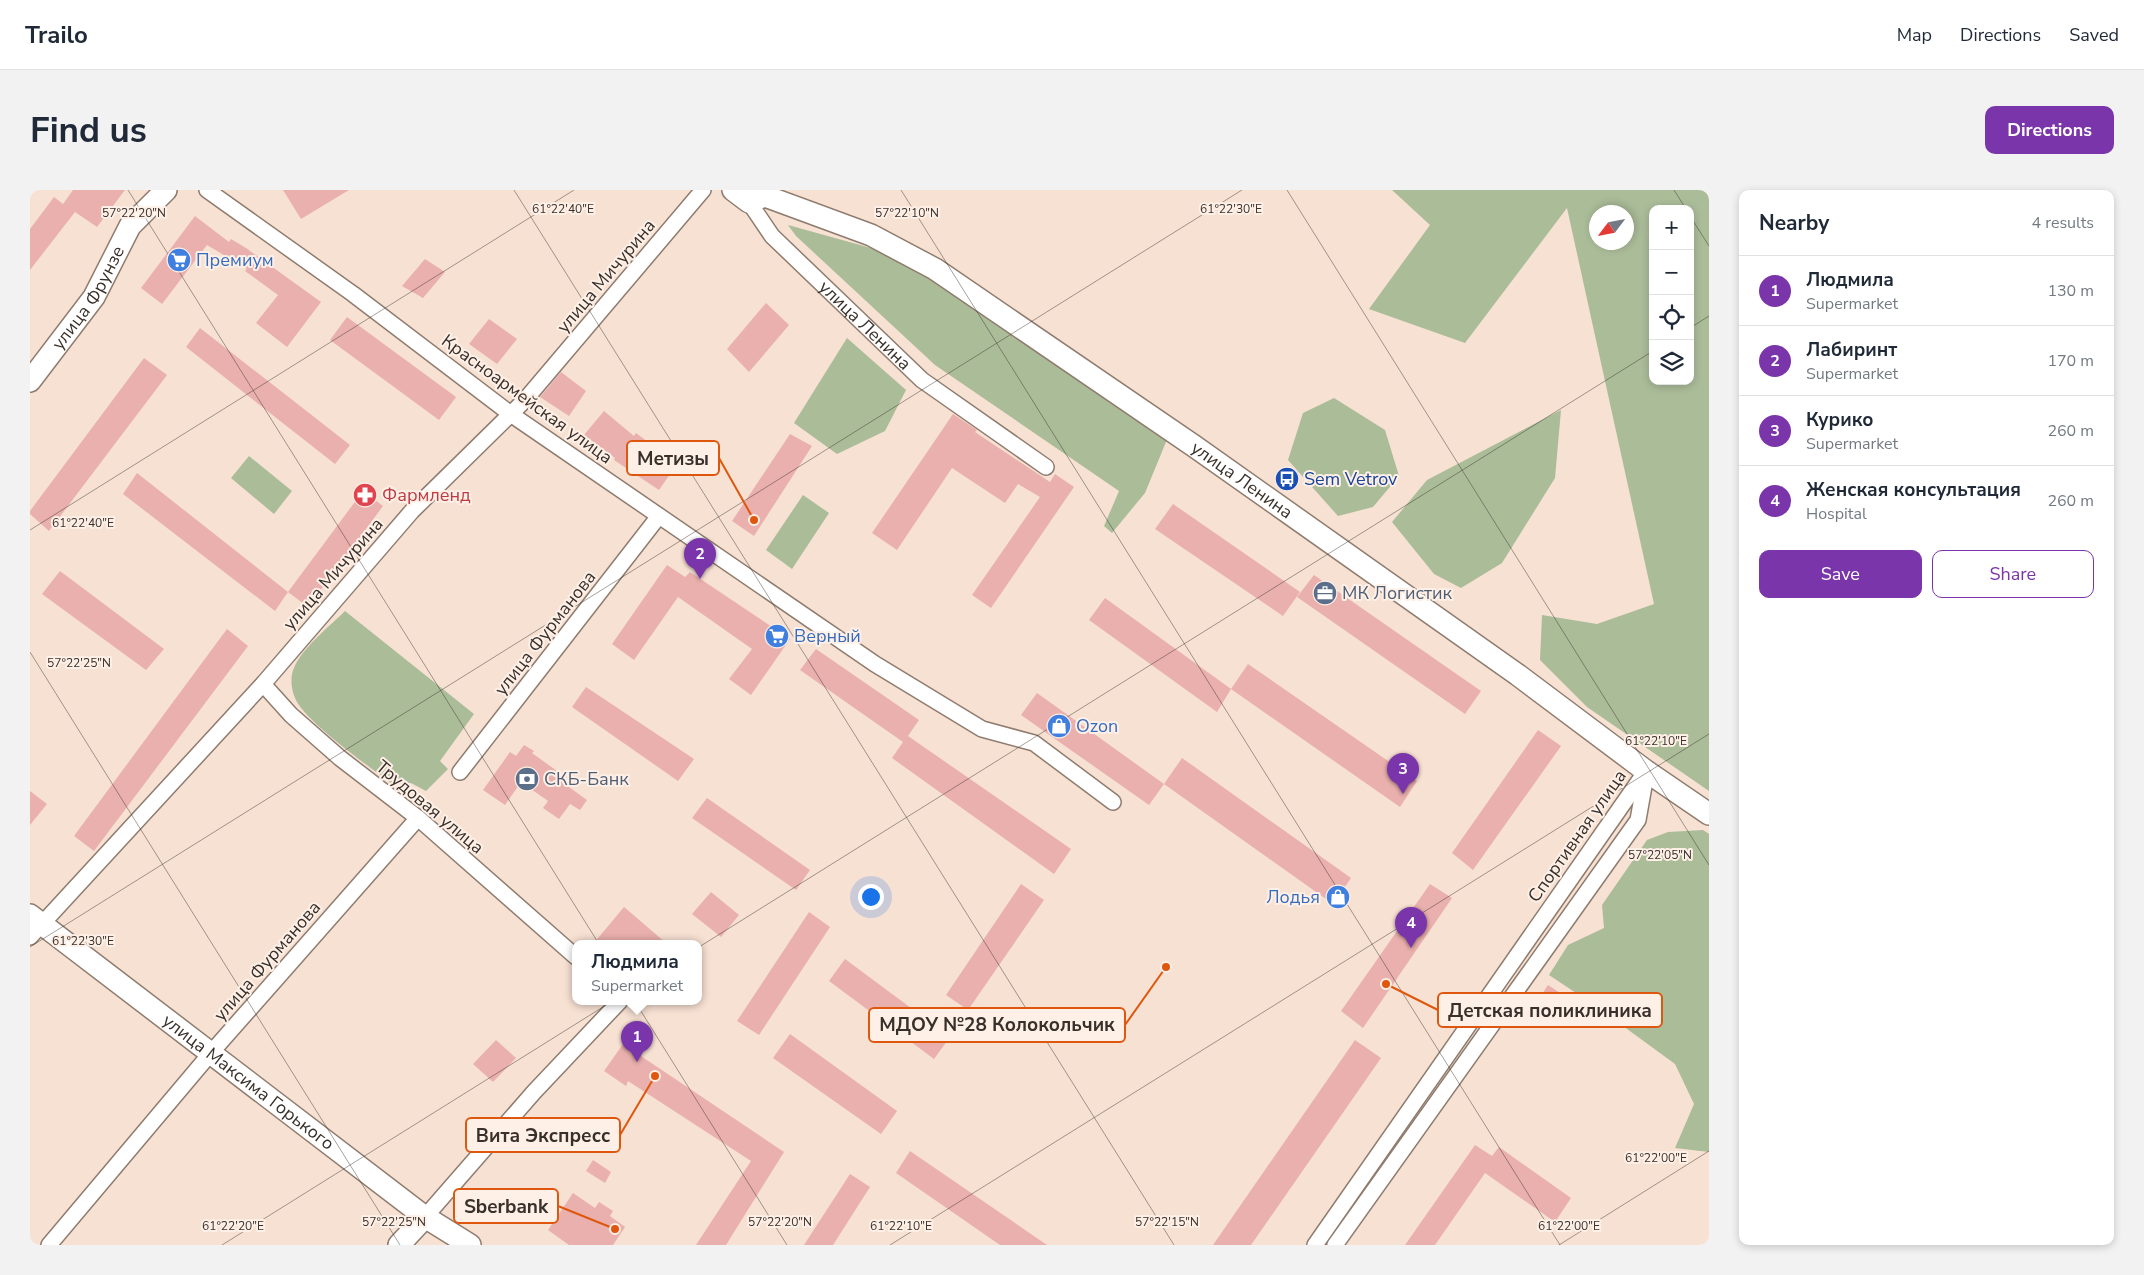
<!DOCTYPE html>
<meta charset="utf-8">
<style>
:root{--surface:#fff;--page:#f2f2f3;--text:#1f2937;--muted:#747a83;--line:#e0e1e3;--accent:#7935a9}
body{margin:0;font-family:"Nunito Sans",sans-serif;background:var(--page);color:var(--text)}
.controls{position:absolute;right:15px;top:15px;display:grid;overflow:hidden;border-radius:10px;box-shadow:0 2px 8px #0003}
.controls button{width:45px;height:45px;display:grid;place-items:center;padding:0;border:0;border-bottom:1px solid var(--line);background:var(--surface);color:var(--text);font:25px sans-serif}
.compass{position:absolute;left:1559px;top:15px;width:45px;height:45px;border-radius:50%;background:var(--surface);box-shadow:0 2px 8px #0003;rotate:238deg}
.you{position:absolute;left:840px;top:706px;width:18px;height:18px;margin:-12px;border:4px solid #fff;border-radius:50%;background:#1a73e8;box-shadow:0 0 0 8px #1a73e833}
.badge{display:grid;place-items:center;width:32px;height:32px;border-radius:50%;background:var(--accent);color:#fff;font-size:16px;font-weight:700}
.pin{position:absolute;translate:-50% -41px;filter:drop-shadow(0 1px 2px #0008)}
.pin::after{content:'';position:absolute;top:26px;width:18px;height:15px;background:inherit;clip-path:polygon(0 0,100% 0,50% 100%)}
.popup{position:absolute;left:542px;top:750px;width:130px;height:65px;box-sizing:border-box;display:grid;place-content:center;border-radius:10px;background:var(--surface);filter:drop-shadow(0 1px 4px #0005);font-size:16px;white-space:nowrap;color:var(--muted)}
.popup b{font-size:19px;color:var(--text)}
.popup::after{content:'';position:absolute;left:50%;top:100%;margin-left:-10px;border:10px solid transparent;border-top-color:var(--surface)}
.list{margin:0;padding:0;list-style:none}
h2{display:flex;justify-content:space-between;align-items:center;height:65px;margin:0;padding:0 20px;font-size:21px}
h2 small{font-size:16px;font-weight:400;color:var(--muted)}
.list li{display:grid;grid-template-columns:32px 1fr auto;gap:15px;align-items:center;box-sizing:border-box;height:70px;padding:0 20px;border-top:1px solid var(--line)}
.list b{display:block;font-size:19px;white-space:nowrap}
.list p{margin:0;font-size:16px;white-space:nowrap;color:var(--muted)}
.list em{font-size:16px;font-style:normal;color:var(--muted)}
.actions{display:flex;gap:10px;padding:15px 20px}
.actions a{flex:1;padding:11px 0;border:1px solid var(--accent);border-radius:10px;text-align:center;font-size:18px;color:var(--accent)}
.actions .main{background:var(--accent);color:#fff}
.icon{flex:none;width:28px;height:28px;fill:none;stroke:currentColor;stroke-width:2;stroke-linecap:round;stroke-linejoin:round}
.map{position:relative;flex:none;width:1679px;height:1055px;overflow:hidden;border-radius:10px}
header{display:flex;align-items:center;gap:30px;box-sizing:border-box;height:70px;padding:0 25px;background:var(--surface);border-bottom:1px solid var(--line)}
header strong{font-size:24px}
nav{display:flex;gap:28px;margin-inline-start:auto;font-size:18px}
.intro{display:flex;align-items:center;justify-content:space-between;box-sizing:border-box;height:120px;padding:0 30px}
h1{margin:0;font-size:35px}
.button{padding:12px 22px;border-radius:10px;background:var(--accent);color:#fff;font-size:18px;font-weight:700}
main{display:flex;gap:30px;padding:0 30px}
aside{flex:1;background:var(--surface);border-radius:10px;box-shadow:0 2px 8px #0003}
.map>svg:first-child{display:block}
.green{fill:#abbc99;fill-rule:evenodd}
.building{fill:#eab0ad}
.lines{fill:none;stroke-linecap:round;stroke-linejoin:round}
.street-casing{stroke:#8f7c6e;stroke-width:18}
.secondary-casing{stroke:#8f7c6e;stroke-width:24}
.street{stroke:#fff;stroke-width:15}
.secondary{stroke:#fff;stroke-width:21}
.ticks{fill:none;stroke:#38302a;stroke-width:1;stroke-opacity:0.45}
.labels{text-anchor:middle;stroke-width:4;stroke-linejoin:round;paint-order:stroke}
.shop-label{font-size:18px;fill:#366cbe;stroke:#fef0e7;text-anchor:start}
.street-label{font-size:18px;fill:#38302a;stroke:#fef0e7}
.transit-label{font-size:18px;fill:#164399;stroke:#fef0e7;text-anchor:start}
.health-label{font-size:18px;fill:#be3a42;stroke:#fef0e7;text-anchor:start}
.service-label{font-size:18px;fill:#4e5e75;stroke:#fef0e7;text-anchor:start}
.ticks-label{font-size:12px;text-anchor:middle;fill:#38302a;stroke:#fef0e7;stroke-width:4;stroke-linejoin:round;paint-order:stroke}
.leader{fill:none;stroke:#df570e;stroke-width:2}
.callout-dot{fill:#df570e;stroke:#fef0e7;stroke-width:2}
.callout{fill:#fef0e7;stroke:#df570e;stroke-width:2}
.callout-label{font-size:19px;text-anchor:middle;font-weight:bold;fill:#38302a}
</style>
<header>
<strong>Trailo</strong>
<nav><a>Map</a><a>Directions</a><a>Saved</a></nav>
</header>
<div class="intro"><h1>Find us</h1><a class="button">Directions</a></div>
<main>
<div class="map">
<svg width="1679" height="1055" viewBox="0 0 1679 1055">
<rect width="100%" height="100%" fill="#f7e1d3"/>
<g class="green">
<path d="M1362,0H1679V601L1557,517L1510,470L1512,425L1567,434L1624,414L1537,18L1435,153L1339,119L1400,35ZM1623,19H1660V191H1623ZM1566,22H1596V52H1566Z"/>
<path d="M758,35L859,63L893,79L1138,247L1115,303L1082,343L1074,336L1089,301L905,175L766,46Z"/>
<path d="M817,148L876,200L855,241L807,264L764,233Z"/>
<path d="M1304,208L1355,240L1369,286L1343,317L1308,326L1258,270L1273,223Z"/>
<path d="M1531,220L1525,288L1472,373L1431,398L1404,384L1362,332L1397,290Z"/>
<path d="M219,266L262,301L244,324L201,288Z"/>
<path d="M773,305L799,323L762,379L736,360Z"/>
<path d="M315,421L444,524L410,571L418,579L396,601L381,593L362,594C340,577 274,531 265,508C261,499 260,486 264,478C272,458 300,436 315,421Z"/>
<path d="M1673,640L1679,644V962L1645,958L1664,914L1645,874L1567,817L1519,785L1538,755L1574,738L1572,715L1617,650L1638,642Z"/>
</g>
<g class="building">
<path d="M43,0H95L67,37L45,22L0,80V39L24,7L33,14Z"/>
<path d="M253,0H319L271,29Z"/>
<path d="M165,26L199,52L201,49L216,58L291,112L257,157L226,133L248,105L215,81L217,79L177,55L132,114L111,98Z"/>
<path d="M395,69L415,82L393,108L372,96Z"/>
<path d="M736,113L759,135L719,182L697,159Z"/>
<path d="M317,127L426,207L409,230L300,150Z"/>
<path d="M459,129L487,149L467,174L439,154Z"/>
<path d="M170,138L320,255L305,274L156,157Z"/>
<path d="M114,168L137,185L19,341L0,324V321Z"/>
<path d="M531,182L556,201L539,226L510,207Z"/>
<path d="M574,221L604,246L606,243L647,274L629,300L584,270L585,268L554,245Z"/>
<path d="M923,224L947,240L945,242L1020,292L1025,284L1044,297L961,418L942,405L1010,307L988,294L975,313L922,278L867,360L842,343Z"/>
<path d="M760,244L782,256L724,346L702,331Z"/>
<path d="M107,283L258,402L245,421L93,304Z"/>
<path d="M333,301L353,316L278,417L258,402Z"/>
<path d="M1143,314L1270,402L1253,426L1125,339Z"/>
<path d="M637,375L655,387L660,382L760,449L721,505L699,489L722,459L648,407L604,470L582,454Z"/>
<path d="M30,381L134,459L116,480L12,404Z"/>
<path d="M1284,385L1451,501L1435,524L1267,407Z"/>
<path d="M1075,408L1201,499L1187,522L1059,430Z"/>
<path d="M197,439L218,456L64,661L44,646Z"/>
<path d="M786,459L889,530L878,546L1041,659L1024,684L862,568L873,552L770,480Z"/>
<path d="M1218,474L1387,591L1370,617L1201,499Z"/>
<path d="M556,497L664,569L648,591L542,517Z"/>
<path d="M1007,503L1134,594L1119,615L991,525Z"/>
<path d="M1508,540L1531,556L1443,680L1422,663Z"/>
<path d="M494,555L504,561L502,563L534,586L532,592L557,610L550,620L540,614L529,629L513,618L518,611L491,592L475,615L453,600L480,562L486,566Z"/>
<path d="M1152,568L1321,688L1303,714L1134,594Z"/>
<path d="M0,601L17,614L0,635Z"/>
<path d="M677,608L780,680L766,700L662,628Z"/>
<path d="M991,694L1014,710L938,820L916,805Z"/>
<path d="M1400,694L1422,708L1333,838L1311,821Z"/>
<path d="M681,702L709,725L691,747L662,724Z"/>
<path d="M594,717L636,753H564Z"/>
<path d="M779,722L800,737L729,845L707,831Z"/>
<path d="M815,769L920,847L904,869L799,791Z"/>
<path d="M1518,795L1536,807L1524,827L1505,815Z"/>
<path d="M760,844L867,921L851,944L743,868Z"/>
<path d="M466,850L486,868L463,892L443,874Z"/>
<path d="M1325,850L1351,868L1221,1055H1183Z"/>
<path d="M593,854L754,962L696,1055H666L721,971L598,891L596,896L574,881Z"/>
<path d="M1445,955L1462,966L1469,957L1541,1008L1525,1032L1455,983L1405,1055H1375Z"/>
<path d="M880,961L1017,1055H970L866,983Z"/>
<path d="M563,970L581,982L575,993L556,981Z"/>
<path d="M820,984L840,997L803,1055H774Z"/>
<path d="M543,1003L565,1018L569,1012L583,1021L580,1026L595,1037L583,1055H539L518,1040Z"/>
</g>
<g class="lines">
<g class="street-casing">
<g id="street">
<path d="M177,0L323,104L482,225L845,474L952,539L1004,553L1083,612"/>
<path id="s1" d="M719,12L742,46L892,190L1016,277"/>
<path d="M233,494L261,525L310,568L388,628L546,767"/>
<path d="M430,582L629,326"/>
<path d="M0,747L233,494L382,321L495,210L673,0"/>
<path d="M395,1027L504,902L590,811"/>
<path d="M19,1055L180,864L388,628"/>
<path d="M1285,1055L1616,581"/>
<path d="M1305,1055L1608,630L1616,585"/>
</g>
</g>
<g class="secondary-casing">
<g id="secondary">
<path id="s2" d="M703,0L719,12L735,6L841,45L905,79L1164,256L1488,485L1616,581L1679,624"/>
<path id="s3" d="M0,191L64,107L100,36L136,0"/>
<path id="s4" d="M0,725L395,1027L440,1055"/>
<path d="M369,1055L395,1027"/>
</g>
</g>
<use href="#street" class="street"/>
<use href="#secondary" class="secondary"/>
</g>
<path class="ticks" d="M98,0L757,1055M484,0L1144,1055M871,0L1530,1055M1257,0L1679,675M1644,0L1656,19M1660,26L1679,56M1660,138L1679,126M0,340L544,0M0,462L370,1055M0,757L1212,0M192,1055L1623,161M860,1055L1679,544M1529,1055L1679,961"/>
<defs>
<g id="supermarket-disc" transform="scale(1.25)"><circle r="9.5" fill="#3f7fe0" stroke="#fef0e7"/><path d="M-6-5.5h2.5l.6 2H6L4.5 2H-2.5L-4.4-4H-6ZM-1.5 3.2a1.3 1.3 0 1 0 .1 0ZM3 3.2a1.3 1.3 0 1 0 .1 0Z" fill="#fff"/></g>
<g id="bus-disc" transform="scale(1.25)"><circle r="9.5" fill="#1a4fb4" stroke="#fef0e7"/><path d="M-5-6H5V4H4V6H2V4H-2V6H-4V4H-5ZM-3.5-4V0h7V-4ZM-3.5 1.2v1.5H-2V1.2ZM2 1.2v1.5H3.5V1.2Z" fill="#fff"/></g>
<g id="pharmacy-disc" transform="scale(1.25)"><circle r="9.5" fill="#e0444e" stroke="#fef0e7"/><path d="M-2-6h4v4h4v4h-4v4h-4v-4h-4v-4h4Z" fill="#fff"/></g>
<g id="office-disc" transform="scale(1.25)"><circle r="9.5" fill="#5c6f8a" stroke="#fef0e7"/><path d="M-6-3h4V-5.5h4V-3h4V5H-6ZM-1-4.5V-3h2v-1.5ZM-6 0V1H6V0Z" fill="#fff"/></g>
<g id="shop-disc" transform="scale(1.25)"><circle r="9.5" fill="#3f7fe0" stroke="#fef0e7"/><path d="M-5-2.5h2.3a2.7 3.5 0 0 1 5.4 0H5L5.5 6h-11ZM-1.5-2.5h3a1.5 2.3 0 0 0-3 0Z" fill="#fff"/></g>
<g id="bank-disc" transform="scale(1.25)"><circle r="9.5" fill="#5c6f8a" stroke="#fef0e7"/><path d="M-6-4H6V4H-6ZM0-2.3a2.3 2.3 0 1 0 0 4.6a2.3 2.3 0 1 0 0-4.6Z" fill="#fff"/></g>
</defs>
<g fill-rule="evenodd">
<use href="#supermarket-disc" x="149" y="70"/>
<use href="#bus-disc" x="1257" y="289"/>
<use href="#pharmacy-disc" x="335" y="305"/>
<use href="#office-disc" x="1295" y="403"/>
<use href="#supermarket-disc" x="747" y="446"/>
<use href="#shop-disc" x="1029" y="536"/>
<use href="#bank-disc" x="497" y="589"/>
<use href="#shop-disc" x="1308" y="707"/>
</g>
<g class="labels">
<g class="shop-label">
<text x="166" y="76">Премиум</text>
<text x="764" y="452">Верный</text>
<text x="1046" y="542">Ozon</text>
<text x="1290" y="713" text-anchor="end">Лодья</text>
</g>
<g class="street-label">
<text transform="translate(576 86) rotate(-50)" y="6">улица Мичурина</text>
<text dy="6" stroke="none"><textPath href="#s3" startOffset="102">улица Фрунзе</textPath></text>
<text dy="6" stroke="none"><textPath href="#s1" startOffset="170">улица Ленина</textPath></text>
<text transform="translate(497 209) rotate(36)" y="6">Красноармейская улица</text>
<text dy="6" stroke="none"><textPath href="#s2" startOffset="595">улица Ленина</textPath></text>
<text transform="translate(303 384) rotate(-49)" y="6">улица Мичурина</text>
<text transform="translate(515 443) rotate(-52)" y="6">улица Фурманова</text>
<text transform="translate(400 617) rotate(40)" y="6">Трудовая улица</text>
<text transform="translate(1547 646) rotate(-55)" y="6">Спортивная улица</text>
<text transform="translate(237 771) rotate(-49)" y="6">улица Фурманова</text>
<text dy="6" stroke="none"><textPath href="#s4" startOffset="275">улица Максима Горького</textPath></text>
</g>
<g class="transit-label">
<text x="1274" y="295">Sem Vetrov</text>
</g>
<g class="health-label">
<text x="352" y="311">Фармленд</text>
</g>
<g class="service-label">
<text x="1312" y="409">МК Логистик</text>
<text x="514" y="595">СКБ-Банк</text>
</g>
</g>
<g class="ticks-label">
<text x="533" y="23">61°22'40"E</text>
<text x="1201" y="23">61°22'30"E</text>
<text x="104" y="27">57°22'20"N</text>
<text x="877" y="27">57°22'10"N</text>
<text x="53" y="337">61°22'40"E</text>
<text x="49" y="477">57°22'25"N</text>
<text x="1626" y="555">61°22'10"E</text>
<text x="1630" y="669">57°22'05"N</text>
<text x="53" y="755">61°22'30"E</text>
<text x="1626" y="972">61°22'00"E</text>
<text x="364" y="1036">57°22'25"N</text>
<text x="750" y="1036">57°22'20"N</text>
<text x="1137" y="1036">57°22'15"N</text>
<text x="203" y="1040">61°22'20"E</text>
<text x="871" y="1040">61°22'10"E</text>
<text x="1539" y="1040">61°22'00"E</text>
</g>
<path class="leader" d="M724 330L689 268M1356 794L1408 820M1136 777L1095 835M625 886L590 945M585 1039L528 1016"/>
<g class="callout-dot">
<circle cx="724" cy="330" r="5"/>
<circle cx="1356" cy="794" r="5"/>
<circle cx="1136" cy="777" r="5"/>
<circle cx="625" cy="886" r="5"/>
<circle cx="585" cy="1039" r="5"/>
</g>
<g class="callout">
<rect x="597" y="251" width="92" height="34" rx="5"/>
<rect x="1408" y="803" width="224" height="34" rx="5"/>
<rect x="839" y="818" width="256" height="34" rx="5"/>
<rect x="436" y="928" width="154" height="34" rx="5"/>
<rect x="424" y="999" width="104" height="34" rx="5"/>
</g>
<g class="callout-label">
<text x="643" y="275">Метизы</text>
<text x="1520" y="827">Детская поликлиника</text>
<text x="967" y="841">МДОУ №28 Колокольчик</text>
<text x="513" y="952">Вита Экспресс</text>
<text x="476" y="1023">Sberbank</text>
</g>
</svg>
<div class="controls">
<button>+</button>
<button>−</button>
<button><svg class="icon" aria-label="locate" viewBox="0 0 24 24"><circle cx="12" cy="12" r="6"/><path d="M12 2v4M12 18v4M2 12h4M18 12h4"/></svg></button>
<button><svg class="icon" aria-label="layers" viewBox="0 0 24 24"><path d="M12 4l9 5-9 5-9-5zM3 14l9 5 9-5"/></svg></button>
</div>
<svg class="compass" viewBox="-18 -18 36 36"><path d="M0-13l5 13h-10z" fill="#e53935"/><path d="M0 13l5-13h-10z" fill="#747a83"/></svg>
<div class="you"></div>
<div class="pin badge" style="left:607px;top:872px">1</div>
<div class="popup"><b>Людмила</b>Supermarket</div>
<div class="pin badge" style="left:670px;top:389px">2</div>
<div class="pin badge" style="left:1373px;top:604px">3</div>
<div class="pin badge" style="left:1381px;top:758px">4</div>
</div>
<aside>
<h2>Nearby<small>4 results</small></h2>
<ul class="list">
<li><span class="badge">1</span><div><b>Людмила</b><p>Supermarket</p></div><em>130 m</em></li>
<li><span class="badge">2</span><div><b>Лабиринт</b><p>Supermarket</p></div><em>170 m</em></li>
<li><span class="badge">3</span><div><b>Курико</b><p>Supermarket</p></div><em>260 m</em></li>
<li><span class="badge">4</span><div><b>Женская консультация</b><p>Hospital</p></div><em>260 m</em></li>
</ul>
<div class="actions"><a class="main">Save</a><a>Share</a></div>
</aside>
</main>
